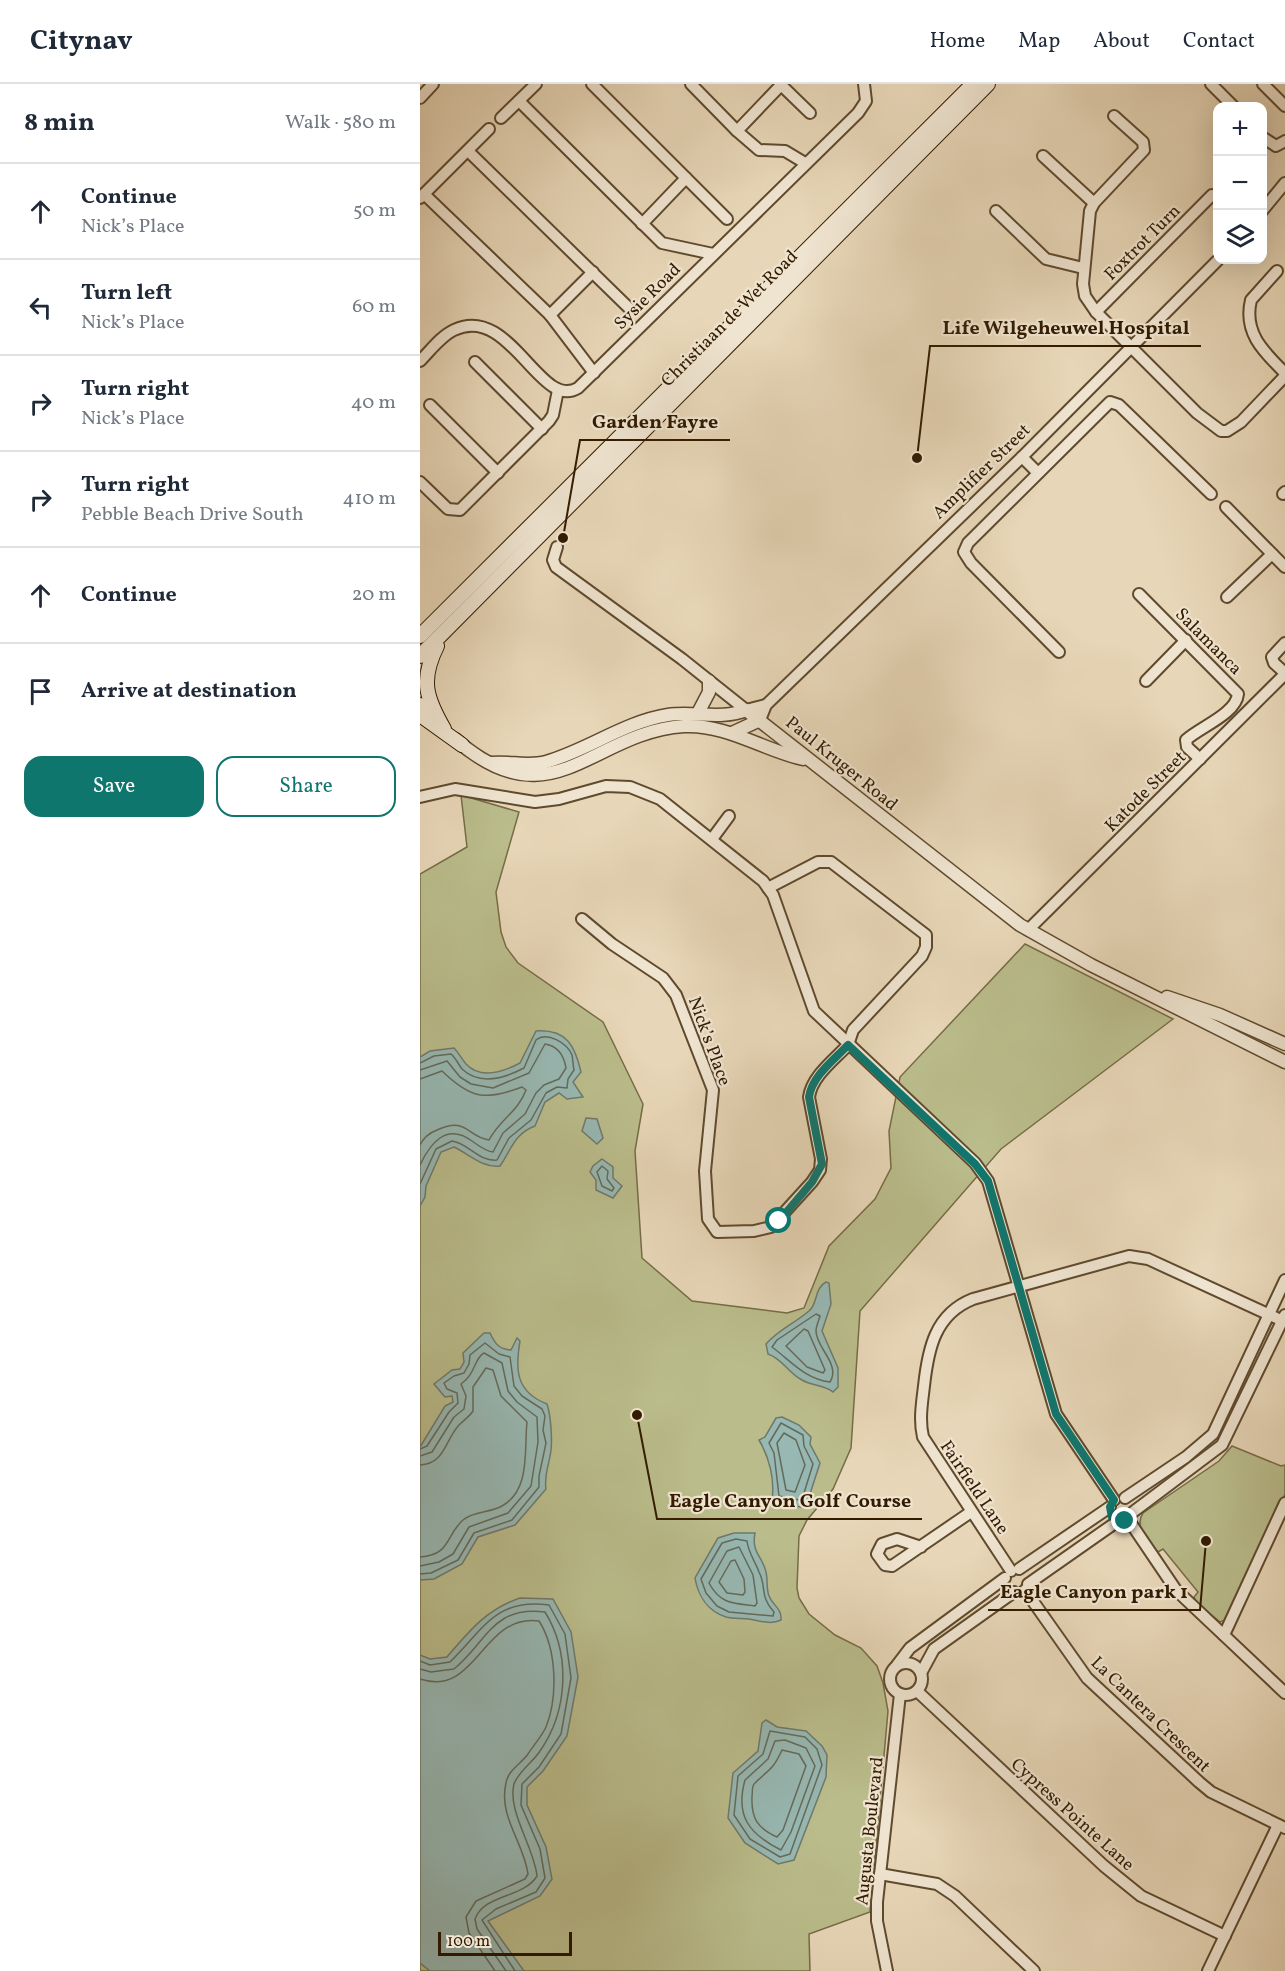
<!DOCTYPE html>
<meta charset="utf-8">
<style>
:root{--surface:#fff;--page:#f2f2f3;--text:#1f2937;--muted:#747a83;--line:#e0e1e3;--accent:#0f766e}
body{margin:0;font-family:Vollkorn,serif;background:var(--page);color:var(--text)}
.controls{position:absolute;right:18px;top:18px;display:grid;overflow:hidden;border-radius:12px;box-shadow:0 6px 24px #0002}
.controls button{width:54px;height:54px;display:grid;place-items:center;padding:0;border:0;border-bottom:2px solid var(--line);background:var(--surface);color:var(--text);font:30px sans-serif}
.scale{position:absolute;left:18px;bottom:15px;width:134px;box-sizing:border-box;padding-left:6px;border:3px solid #321b00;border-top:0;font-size:16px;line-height:21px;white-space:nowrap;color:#321b00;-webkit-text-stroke:4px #efe4d0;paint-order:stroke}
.stop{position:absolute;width:18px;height:18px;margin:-14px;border:4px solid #0f766e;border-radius:50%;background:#fff}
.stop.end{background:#0f766e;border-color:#fff;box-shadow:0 2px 6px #0008}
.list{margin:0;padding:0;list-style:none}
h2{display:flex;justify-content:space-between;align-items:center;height:78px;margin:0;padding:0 24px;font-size:26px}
h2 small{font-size:20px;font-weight:400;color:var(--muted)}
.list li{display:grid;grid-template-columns:39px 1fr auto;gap:18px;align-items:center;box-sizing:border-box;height:96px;padding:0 24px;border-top:2px solid var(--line)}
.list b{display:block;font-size:22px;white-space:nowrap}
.list p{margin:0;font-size:20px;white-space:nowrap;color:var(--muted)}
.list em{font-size:20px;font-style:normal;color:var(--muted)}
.actions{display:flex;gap:12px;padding:18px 24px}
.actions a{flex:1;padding:14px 0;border:2px solid var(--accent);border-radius:18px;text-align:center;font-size:21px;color:var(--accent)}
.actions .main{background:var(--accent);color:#fff}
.icon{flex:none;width:33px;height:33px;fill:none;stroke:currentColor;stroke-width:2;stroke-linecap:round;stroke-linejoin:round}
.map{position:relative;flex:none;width:865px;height:1887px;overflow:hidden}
header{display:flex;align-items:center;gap:36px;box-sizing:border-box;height:84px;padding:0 30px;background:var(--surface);border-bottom:2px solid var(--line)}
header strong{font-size:28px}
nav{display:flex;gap:33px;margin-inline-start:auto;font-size:21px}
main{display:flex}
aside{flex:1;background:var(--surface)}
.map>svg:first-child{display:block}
.green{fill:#babc8b;stroke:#766c46;stroke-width:1.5}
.water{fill:#97b8b3;stroke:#6f796b;stroke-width:1.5}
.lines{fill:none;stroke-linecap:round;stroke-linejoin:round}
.shore{stroke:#646a5a;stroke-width:1.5}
.minor-casing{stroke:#5f4a2e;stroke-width:14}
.tertiary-casing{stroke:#5f4a2e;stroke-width:15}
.secondary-casing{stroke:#321b00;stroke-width:16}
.minor{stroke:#efe4d0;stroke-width:10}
.tertiary{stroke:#efe4d0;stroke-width:12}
.secondary{stroke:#efe4d0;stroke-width:14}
.route{stroke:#0f766e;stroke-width:8}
.labels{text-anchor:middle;stroke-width:4.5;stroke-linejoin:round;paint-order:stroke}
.street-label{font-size:18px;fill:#321b00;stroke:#efe4d0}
.leader{fill:none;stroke:#321b00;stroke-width:2}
.callout-dot{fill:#321b00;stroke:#efe4d0;stroke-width:2}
.callout-label{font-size:20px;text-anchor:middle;font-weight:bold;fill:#321b00;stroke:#efe4d0;stroke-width:4.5;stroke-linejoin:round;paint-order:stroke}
</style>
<header>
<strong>Citynav</strong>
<nav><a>Home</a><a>Map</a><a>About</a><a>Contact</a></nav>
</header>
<main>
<aside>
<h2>8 min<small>Walk · 580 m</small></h2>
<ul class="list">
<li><svg class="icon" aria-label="ahead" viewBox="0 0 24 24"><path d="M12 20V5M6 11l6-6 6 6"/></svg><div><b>Continue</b><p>Nick’s Place</p></div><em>50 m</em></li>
<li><svg class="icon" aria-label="left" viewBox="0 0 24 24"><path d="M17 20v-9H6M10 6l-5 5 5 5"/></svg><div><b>Turn left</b><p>Nick’s Place</p></div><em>60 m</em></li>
<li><svg class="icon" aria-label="right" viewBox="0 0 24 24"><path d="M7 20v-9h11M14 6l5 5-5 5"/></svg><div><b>Turn right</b><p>Nick’s Place</p></div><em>40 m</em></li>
<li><svg class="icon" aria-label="right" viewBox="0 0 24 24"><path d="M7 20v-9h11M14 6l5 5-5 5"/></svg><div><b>Turn right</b><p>Pebble Beach Drive South</p></div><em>410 m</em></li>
<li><svg class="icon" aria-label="ahead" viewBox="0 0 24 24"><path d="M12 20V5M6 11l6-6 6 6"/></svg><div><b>Continue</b></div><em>20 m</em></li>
<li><svg class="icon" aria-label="arrive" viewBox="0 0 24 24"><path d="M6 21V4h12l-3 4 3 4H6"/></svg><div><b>Arrive at destination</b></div></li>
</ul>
<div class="actions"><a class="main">Save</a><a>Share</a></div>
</aside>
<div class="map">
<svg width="865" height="1887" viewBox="0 0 865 1887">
<rect width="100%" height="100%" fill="#e7d6b7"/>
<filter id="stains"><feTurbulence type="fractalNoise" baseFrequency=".00333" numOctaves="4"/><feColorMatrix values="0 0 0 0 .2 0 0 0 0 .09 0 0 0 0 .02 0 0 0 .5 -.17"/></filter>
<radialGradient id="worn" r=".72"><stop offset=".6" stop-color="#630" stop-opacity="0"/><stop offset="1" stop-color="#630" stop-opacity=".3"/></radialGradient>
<g class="green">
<path d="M41,711L99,728L76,808L81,848L86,863L98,879L183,938L223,1020L215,1067L222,1174L272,1217L367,1229L384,1224L409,1162L455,1115L471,1084L469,1047L480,993L605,860L753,935L581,1065L440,1227L431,1364L413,1405L387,1436L379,1452L377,1504L379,1514L389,1530L415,1551L441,1564L457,1582L463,1599L468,1627L450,1828L389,1850L390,1887H0V790L47,763Z"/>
<path d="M812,1362L861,1382L865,1381V1410L808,1535L800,1538L777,1519L774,1513L778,1508L743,1465L738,1468C727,1460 714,1442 723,1429L799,1377Z"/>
</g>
<g class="water">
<path d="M116,947C147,945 155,962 161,988L153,998L163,1013L147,1015L139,1009L125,1018L115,1042C95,1049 91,1066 80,1082C62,1084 49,1070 34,1063L21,1068L6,1102L5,1113L0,1122V973L10,967L34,964C39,969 41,974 46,980C61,996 83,988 100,979Z"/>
<path d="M166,1034L177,1035L183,1054L177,1060L162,1047Z"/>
<path d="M182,1075L193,1083V1094L202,1102L193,1114L176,1106V1096L170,1088L173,1082Z"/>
<path d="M406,1198L409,1199L411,1220L402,1247L418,1284V1303L413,1308C405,1301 392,1302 382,1296C368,1289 363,1275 348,1270L346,1260C358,1246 375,1239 389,1227C398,1220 394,1204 406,1198Z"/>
<path d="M64,1249H70C75,1260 79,1265 91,1266L97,1254L100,1257C95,1286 96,1308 127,1320C131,1332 133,1360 130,1372C128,1384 124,1392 126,1405L95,1441L58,1453L42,1480L14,1495L0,1496V1363L25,1322L33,1318L32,1312L25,1313L14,1300L32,1286L40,1285L44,1278L43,1269Z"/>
<path d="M362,1333L379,1341L391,1353L390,1360L400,1379L388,1416L381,1423L359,1420L352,1415C355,1395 349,1373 339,1356L345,1353L356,1334Z"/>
<path d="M314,1449H335C331,1469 343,1473 346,1488C348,1496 346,1504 349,1512C353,1522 362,1524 361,1536C351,1541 340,1537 329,1535C322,1534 313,1535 306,1533C288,1527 278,1512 275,1494L298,1454Z"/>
<path d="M100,1514L133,1515L151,1548L158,1593L147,1652L123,1687L107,1703V1721L126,1763L132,1795L120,1812L68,1837L104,1887H10L0,1879V1571L10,1575L27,1573C49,1547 67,1525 100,1514Z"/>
<path d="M346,1636L357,1643L386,1647L402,1662L407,1671L406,1693L374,1776L358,1780L325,1759L308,1734L313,1689L338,1667L342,1639Z"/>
</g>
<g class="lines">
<g class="shore">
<path d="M0,979L14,972L31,970C36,974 38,980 42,985C60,1002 85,994 104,984L116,956C127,947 147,959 152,971C153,976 153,981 154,986L148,995L147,1004L137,1003L126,1009L111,1036L89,1054L77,1076C59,1078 48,1059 32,1057L16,1065L0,1100"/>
<path d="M0,986L27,977L40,993L51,1000L73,1004L109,989L125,960C138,962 144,972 146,984L139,995L124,1001L116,1009L105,1030L83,1049L73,1068C65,1067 59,1062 52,1057C26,1038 10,1060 0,1081"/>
<path d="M0,995L22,987C51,1015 65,1017 102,1003L106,1006C98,1028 80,1035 69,1056C47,1053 47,1032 17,1046C9,1049 4,1053 0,1061"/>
<path d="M182,1082L188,1087L187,1095L194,1104L192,1107L182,1102L177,1088Z"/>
<path d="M396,1230L400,1232C399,1236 396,1242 396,1247C396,1264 421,1280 410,1298C385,1295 371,1277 352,1263L357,1256Z"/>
<path d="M384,1245L388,1247L405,1286L403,1289L387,1283L366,1262Z"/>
<path d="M361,1339L383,1351L384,1362L393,1380L384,1409L379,1416L359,1412L354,1369L349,1359Z"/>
<path d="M364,1349L376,1356L385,1381L375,1408L366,1406L357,1359Z"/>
<path d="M0,1365L7,1362L29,1328L38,1319L37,1309L27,1305L24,1299L34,1292L44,1289L49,1280L50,1271L65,1259L79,1270L90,1273L94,1302L102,1312L122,1325L125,1332L123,1346L126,1359L119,1392V1403L92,1436L54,1449L38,1476L11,1489L0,1490"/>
<path d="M0,1372L12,1368L34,1333L44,1325L46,1312L41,1300C56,1290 54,1274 64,1269L82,1279L88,1307L97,1318L117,1333L118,1358L111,1402L88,1429L49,1443L33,1470L19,1478L0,1482"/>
<path d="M0,1381C25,1380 25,1356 39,1341C44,1336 49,1333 53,1327V1303L66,1284L73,1286L81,1312L107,1338C104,1365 111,1406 82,1422C70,1429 54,1427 43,1436C25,1452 31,1471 0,1473"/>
<path d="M316,1455L327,1457C328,1468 335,1477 339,1488C347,1503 339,1512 354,1528L353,1532L309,1528L297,1522L286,1509L281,1495L302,1459Z"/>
<path d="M319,1463L333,1491L337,1519L335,1522C313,1519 300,1520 289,1499L307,1467Z"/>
<path d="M315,1476L324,1495L325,1508L323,1511L307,1509L299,1498L311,1477Z"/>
<path d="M0,1577L10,1581L30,1578C64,1545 75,1514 129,1521L145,1550L151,1594L141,1650L119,1683L102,1700L101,1721L120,1765L125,1794L116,1808L76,1825L62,1836L95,1887"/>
<path d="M0,1585L11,1588L34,1585C67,1558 73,1521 125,1528C151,1570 148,1627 120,1667C114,1677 98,1688 94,1700C87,1727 114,1763 117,1792C104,1814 64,1810 55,1835L57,1845L86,1887"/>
<path d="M0,1595C57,1614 62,1529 119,1537C137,1565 138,1613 126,1643C122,1652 113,1662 108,1670C101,1680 88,1686 86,1699C78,1732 104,1759 108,1790L105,1795L56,1817L46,1833L49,1849L75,1887"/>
<path d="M350,1647L385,1653L397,1665L402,1681L370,1770L360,1773L330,1755L314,1731L318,1692L343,1670Z"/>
<path d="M365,1656L386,1664L395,1682L371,1748L361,1766C329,1750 315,1732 325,1696L348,1675L355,1657Z"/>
<path d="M362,1666L379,1670L386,1682L363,1746L357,1753C337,1744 331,1734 332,1712C333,1708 331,1702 335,1699C349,1685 353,1686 362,1666Z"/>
</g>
<g class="minor-casing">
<g id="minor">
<path d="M172,0L307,135"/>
<path d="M271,0L317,47"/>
<path d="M360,0L390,29"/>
<path d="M791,0L813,22"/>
<path d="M843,0L865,22"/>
<path d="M361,1L317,47L339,66L365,67L385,79"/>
<path d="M0,14L13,0"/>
<path d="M99,17L242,159L293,170"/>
<path d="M694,32L723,58L724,66L674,119L670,127L663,200L665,212L676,228L777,329L801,347H807L821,338L865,292"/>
<path d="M81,34L116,0"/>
<path d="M842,53L856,62L865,57"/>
<path d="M48,67L211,226"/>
<path d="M623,72L674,119"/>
<path d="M4,110L130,231L174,289"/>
<path d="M0,114L69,45"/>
<path d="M576,127L626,175L663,184"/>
<path d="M842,127L865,99"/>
<path d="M222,140L266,94"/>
<path d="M857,187L831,216C823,249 844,268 865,289"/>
<path d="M676,228L792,111"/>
<path d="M130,231L173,188"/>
<path d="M0,277C10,267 21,252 34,246C90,219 120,327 158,304L438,29L446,17L444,0"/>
<path d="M55,278L122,345"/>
<path d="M10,321L78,389"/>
<path d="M602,373L618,389"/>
<path d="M0,398L28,425L40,426L129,337L133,331L138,306"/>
<path d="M863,410L865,408"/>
<path d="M806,423L865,483"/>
<path d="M137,463L133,476L136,483L262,575L326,626L346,621"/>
<path d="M719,510L818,610C816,630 780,643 766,656L767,663L780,675"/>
<path d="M807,513L852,470"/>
<path d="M865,559L852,573L854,579L865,589"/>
<path d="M639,568L551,479L544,468L548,459L690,318L699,321L791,410"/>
<path d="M726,597L766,556"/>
<path d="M340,636L346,621L602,373L798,176"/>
<path d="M0,713L35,705L115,718L139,715L186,702L210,703L240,715L343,797L353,811L394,927L555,1079L568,1097L636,1330L694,1416"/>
<path d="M292,755L309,732"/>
<path d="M348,804L398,778H411L506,851V863L502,872L433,946L428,961"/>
<path d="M162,835L192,860L243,894L256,911L293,1006L285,1087L288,1135L297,1148L334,1147L351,1143L392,1098L400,1086L401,1075L389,1013C392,992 414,976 428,961"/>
<path d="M608,846L865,590"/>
<path d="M705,1414L766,1373L793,1350L865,1196"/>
<path d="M713,1428L802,1361L865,1231"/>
<path d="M708,1435L756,1506L865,1609"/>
<path d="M501,1463L477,1455L462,1460L457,1470L465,1481L472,1482L551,1428"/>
<path d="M599,1485L690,1423"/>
<path d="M591,1487L503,1353C499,1336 502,1319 504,1302C508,1265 515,1230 553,1215L709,1172L728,1175L863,1237"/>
<path d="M608,1500L698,1437"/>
<path d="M605,1506L667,1594L779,1698L791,1708L865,1744"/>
<path d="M804,1551L865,1419"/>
<circle cx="486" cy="1595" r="16"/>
<path d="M477,1581L490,1564L585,1494"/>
<path d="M501,1589L514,1565L594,1508"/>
<path d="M497,1607L684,1782L721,1812L805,1852"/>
<path d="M460,1790L517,1800L535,1812L614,1887"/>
<path d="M467,1887L457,1837V1818L480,1610"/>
<path d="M788,1887L858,1741"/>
</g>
</g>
<g class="tertiary-casing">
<g id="tertiary">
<path d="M0,620L18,639"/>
<path d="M278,629L289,608V597"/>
<path d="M312,649L340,636"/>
<path d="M35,655C132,740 171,648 264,642C307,640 343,666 383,675"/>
<path d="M71,679C90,677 107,683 126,678C168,666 204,638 248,631C273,627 302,636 326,626L600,841L671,881L865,978"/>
<path d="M747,913L800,931L865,960"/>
</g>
</g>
<g class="secondary-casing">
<g id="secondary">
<path d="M0,552L553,0"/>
<path d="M17,562C0,596 6,614 24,645"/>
<path d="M0,572L568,0"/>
<path d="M0,631L42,661"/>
</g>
</g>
<use href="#minor" class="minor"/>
<use href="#tertiary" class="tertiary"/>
<use href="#secondary" class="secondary"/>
</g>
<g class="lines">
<path class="route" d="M359,1137L392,1098L402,1080L389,1013C392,992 414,976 428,961L555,1080L568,1097L636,1330L694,1416L690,1423L692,1433L705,1437"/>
</g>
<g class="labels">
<g class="street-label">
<text transform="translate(722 158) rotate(-45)" y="6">Foxtrot Turn</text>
<text transform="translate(227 212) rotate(-45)" y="6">Sysie Road</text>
<text transform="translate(309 234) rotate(-45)" y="6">Christiaan de Wet Road</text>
<text transform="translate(561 387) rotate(-44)" y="6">Amplifier Street</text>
<text transform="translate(789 557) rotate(45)" y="6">Salamanca</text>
<text transform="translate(422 679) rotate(39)" y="6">Paul Kruger Road</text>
<text transform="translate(725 707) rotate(-45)" y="6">Katode Street</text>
<text transform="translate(290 957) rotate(70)" y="6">Nick’s Place</text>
<text transform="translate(555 1403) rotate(56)" y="6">Fairfield Lane</text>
<text transform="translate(731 1630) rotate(44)" y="6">La Cantera Crescent</text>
<text transform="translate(653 1730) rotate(42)" y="6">Cypress Pointe Lane</text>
<text transform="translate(449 1747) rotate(-84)" y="6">Augusta Boulevard</text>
</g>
</g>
<path class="leader" d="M497 374L510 262H781M143 454L160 356H310M217 1331L237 1435H502M786 1457L780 1526H568"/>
<g class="callout-dot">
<circle cx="497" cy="374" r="6"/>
<circle cx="143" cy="454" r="6"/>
<circle cx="217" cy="1331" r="6"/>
<circle cx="786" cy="1457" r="6"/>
</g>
<g class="callout-label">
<text x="646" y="250">Life Wilgeheuwel Hospital</text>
<text x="235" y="344">Garden Fayre</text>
<text x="370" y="1423">Eagle Canyon Golf Course</text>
<text x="674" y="1514">Eagle Canyon park 1</text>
</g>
<rect width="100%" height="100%" filter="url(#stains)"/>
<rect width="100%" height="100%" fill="url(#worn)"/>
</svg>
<div class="controls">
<button>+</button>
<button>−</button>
<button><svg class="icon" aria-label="layers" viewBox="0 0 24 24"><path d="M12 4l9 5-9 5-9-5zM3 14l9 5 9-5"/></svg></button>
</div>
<div class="scale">100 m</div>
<div class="stop" style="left:359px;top:1137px"></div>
<div class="stop end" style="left:705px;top:1437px"></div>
</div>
</main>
